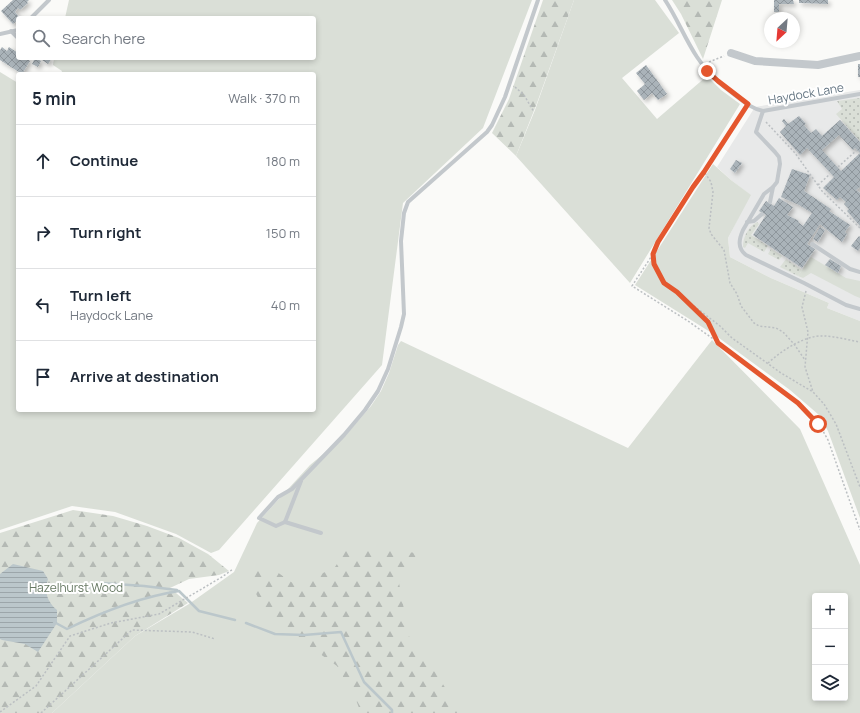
<!DOCTYPE html>
<meta charset="utf-8">
<style>
:root{--surface:#fff;--page:#f2f2f3;--text:#1f2937;--muted:#747a83;--line:#e0e1e3}
body{margin:0;font-family:Manrope,sans-serif;background:var(--page);color:var(--text)}
.controls{position:absolute;right:12px;bottom:12px;display:grid;overflow:hidden;border-radius:4px;box-shadow:0 2px 6px #0003}
.controls button{width:36px;height:36px;display:grid;place-items:center;padding:0;border:0;border-bottom:1px solid var(--line);background:var(--surface);color:var(--text);font:20px sans-serif}
.compass{position:absolute;left:764px;top:12px;width:36px;height:36px;border-radius:50%;background:var(--surface);box-shadow:0 2px 6px #0003;rotate:206deg}
.stop{position:absolute;width:12px;height:12px;margin:-9px;border:3px solid #e4572e;border-radius:50%;background:#fff}
.stop.end{background:#e4572e;border-color:#fff;box-shadow:0 1px 4px #0008}
.list{margin:0;padding:0;list-style:none}
h2{display:flex;justify-content:space-between;align-items:center;height:52px;margin:0;padding:0 16px;font-size:17px}
h2 small{font-size:13px;font-weight:400;color:var(--muted)}
.list li{display:grid;grid-template-columns:26px 1fr auto;gap:12px;align-items:center;box-sizing:border-box;height:72px;padding:0 16px;border-top:1px solid var(--line)}
.list b{display:block;font-size:15px;white-space:nowrap}
.list p{margin:0;font-size:13px;white-space:nowrap;color:var(--muted)}
.list em{font-size:13px;font-style:normal;color:var(--muted)}
.icon{flex:none;width:22px;height:22px;fill:none;stroke:currentColor;stroke-width:2;stroke-linecap:round;stroke-linejoin:round}
.map{position:relative;flex:none;width:860px;height:713px;overflow:hidden}
.search{position:absolute;background:var(--surface);box-shadow:0 2px 6px #0003;left:16px;top:16px;width:300px;height:44px;display:flex;align-items:center;gap:10px;box-sizing:border-box;padding:0 14px;border-radius:4px;color:var(--muted);font-size:15px}
.panel{position:absolute;background:var(--surface);box-shadow:0 2px 6px #0003;left:16px;top:72px;width:300px;height:340px;border-radius:4px}
.map>svg:first-child{display:block}
.built{fill:#e8e9e9}
.grass{fill:#dadfd7;fill-rule:evenodd}
.forest{fill:url(#forest-firs)}
.park{fill:url(#park-dots)}
.water{fill:url(#water-rules)}
.lines{fill:none;stroke-linecap:round;stroke-linejoin:round}
.stream{stroke:#bbc7cb;stroke-width:2.5}
.building{fill:url(#building-cross-hatch);filter:url(#shadow)}
.path{stroke:#bbbfc2;stroke-width:1.5;stroke-dasharray:2 2;stroke-linecap:butt}
.service{stroke:#c3c8cc;stroke-width:4}
.minor{stroke:#c3c8cc;stroke-width:8}
.route{stroke:#e4572e;stroke-width:5}
.labels{text-anchor:middle;stroke-width:4;stroke-linejoin:round;paint-order:stroke}
.street-label{font-size:12px;fill:#657683;stroke:#fff}
.park-label{font-size:12px;fill:#687a64;stroke:#fff}
</style>
<div class="map">
<svg width="860" height="713" viewBox="0 0 860 713">
<defs>
<pattern id="forest-firs" width="22" height="20" patternUnits="userSpaceOnUse"><rect width="22" height="20" fill="#dadfd7"/><path d="M5 1l3.5 6h-7zM16 11l3.5 6h-7z" fill="#b4b9b4"/></pattern>
<pattern id="park-dots" width="8" height="8" patternUnits="userSpaceOnUse"><rect width="8" height="8" fill="#dadfd7"/><path d="M2 2h.1M6 6h.1" fill="none" stroke="#b4b9b4" stroke-width="1.8" stroke-linecap="round"/></pattern>
<pattern id="water-rules" width="6" height="5" patternUnits="userSpaceOnUse"><rect width="6" height="5" fill="#bbc7cb"/><path d="M0 2.5h6" fill="none" stroke="#9ca6aa"/></pattern>
<pattern id="building-cross-hatch" width="8" height="8" patternUnits="userSpaceOnUse"><rect width="8" height="8" fill="#aab3b9"/><path d="M0 0l8 8M0 8l8-8" fill="none" stroke="#8e969c"/></pattern>
<filter id="shadow"><feDropShadow dx="2.5" dy="2.5" stdDeviation="2" flood-color="#0004"/></filter>
</defs>
<rect width="100%" height="100%" fill="#fafaf8"/>
<path class="built" d="M860,90V321L827,308L829,303L771,278L730,257L728,238L750,195L731,180L717,167L755,107Z"/>
<g class="grass">
<path d="M69,0H532L483,128L403,203L382,365L219,550L211,553L176,534L115,512L72,506L0,530V72L18,83V410H314V74H61L62,71L53,65L54,58H314V18H65Z"/>
<path d="M574,0H655L679,33L622,78L657,119L707,76L721,90L740,104L630,283L516,156L535,110Z"/>
<path d="M713,164L731,180L751,195L728,238L730,257L771,278L829,303L827,308L860,321V518L828,431L819,415L790,390L715,335L635,285Z"/>
<path d="M811,257L846,278L860,281V298L855,296L811,273L803,278L798,276Z"/>
<path d="M712,340L800,429L860,565V713H52L135,636L189,604L234,572L257,523L310,465L345,436L371,406L381,391L389,373L398,345L401,341L628,448ZM815,596H845V698H815Z"/>
</g>
<g class="forest">
<path d="M543,0H574L537,103L516,156L492,133L509,99Z"/>
<path d="M672,0H722L703,59L681,14Z"/>
<path d="M73,510L113,516L147,526L179,538L208,554L229,571L219,575L189,579L170,588L188,603L135,636L52,713H0V533Z"/>
<path d="M348,547L418,553L399,583L411,646L437,674L460,713H361L356,700L337,666L267,616L246,573L270,567L297,586L335,567Z"/>
</g>
<g class="park">
<path d="M860,98V141L836,114L842,109L837,101Z"/>
<path d="M757,222L759,224L751,235L768,246L764,252L748,243L745,248L743,247C743,237 748,227 757,222Z"/>
<path d="M771,249L782,256L779,260L768,254Z"/>
<path d="M786,259L802,270L798,276L780,267Z"/>
</g>
<path class="water" d="M13,564L43,571L48,579C44,592 47,602 57,610V623L38,652L25,644L2,640L0,639V574Z"/>
<g class="lines">
<g class="stream">
<path d="M43,588L61,587L73,593L101,583L144,586L177,590"/>
<path d="M54,622L67,629C102,612 140,597 179,591L199,611L235,620"/>
<path d="M246,623L275,634L304,635L341,632L364,682L392,710V713"/>
</g>
</g>
<g class="building">
<path d="M13,0H29L27,2L28,3L20,10L18,8L15,12L20,18H18V20L13,24L1,11Z"/>
<path d="M774,0H793L794,4H779V12H774Z"/>
<path d="M799,0H828V4L799,3Z"/>
<path d="M2,47L7,51L9,47L18,53V58H26L30,61L22,74L0,60V50Z"/>
<path d="M35,58L41,61L38,67L32,64Z"/>
<path d="M43,58H52L48,64L42,60Z"/>
<rect x="858" y="64" width="2" height="13"/>
<path d="M646,65L667,94L658,100L652,93L644,100L637,91L645,84L636,73Z"/>
<path d="M799,116L806,124L804,125L811,133L816,129L822,136L840,120L860,142V153L855,148L853,150L839,135L822,150L841,171L860,153V187L856,190L860,193V226L847,211L849,209L844,204L846,202L840,197L837,200L823,188L834,177L807,148L800,155L780,132L786,126L782,121L784,119L788,124Z"/>
<path d="M736,160L742,163L735,173L730,169Z"/>
<path d="M792,169L810,175L804,191L831,209L829,211L850,225L845,232L847,234L842,242L820,224L807,244L815,249L802,268L753,235L766,215L759,211L766,201L774,206L779,198L793,207L787,215L799,221L798,222L803,226L812,213L799,205L781,197Z"/>
<path d="M820,227L825,230L818,242L813,239Z"/>
<path d="M859,236L860,237V248L858,251L851,246Z"/>
<path d="M830,259L841,266L838,273L825,265Z"/>
</g>
<g class="lines">
<g class="path">
<path d="M709,62L724,56"/>
<path d="M515,87L524,95L534,112"/>
<path d="M744,109L657,242L653,254L632,286L688,321L740,358L798,403L809,413L819,424L828,440L860,530"/>
<path d="M766,122L795,153L822,191L860,228"/>
<path d="M838,167L857,150"/>
<path d="M705,173L711,182L713,192L709,228L711,234L724,250L730,283L737,294L741,306L754,323L759,326L776,328L783,332L794,344L805,360"/>
<path d="M818,185L830,174"/>
<path d="M653,255L654,264L664,283L720,326L732,338L781,373L813,392L824,404L836,424L860,487"/>
<path d="M806,291L802,307L808,332L805,367L813,392"/>
<path d="M684,299L708,322L717,341"/>
<path d="M768,363C781,351 805,335 823,336C835,336 848,340 860,342"/>
<path d="M0,712L36,686L70,636L111,623L159,614L222,577L233,569"/>
<path d="M41,713L132,630L192,632L215,639"/>
</g>
<g class="service">
<path d="M665,0C677,18 685,39 697,57C707,73 721,85 736,96C745,103 753,109 763,111L860,94"/>
<path d="M31,18L49,0"/>
<path d="M11,31L18,38"/>
<path d="M0,34L18,30"/>
<path d="M763,111L756,132L775,152L779,157L780,164L777,182L773,187L764,194L743,230C739,239 737,248 746,255L804,283L846,305L860,309"/>
<path d="M770,202L773,187"/>
<path d="M747,222L754,221L762,214"/>
<path d="M812,244L850,269L860,272"/>
<path d="M285,522L301,481"/>
<path d="M321,533L285,522L276,526L259,518L278,497L292,489L344,435L365,410L378,391L388,369L401,327L404,314L401,241L404,213L408,202L487,132L492,125L505,97L538,0"/>
</g>
<path class="minor" d="M731,53L755,61L818,65L860,56"/>
</g>
<g class="lines">
<path class="route" d="M707,71L718,81L748,104L704,172L693,187L658,242L653,254L654,264L664,283L677,292L708,322L718,343L798,403L818,424"/>
</g>
<g class="labels">
<g class="street-label">
<text transform="translate(806 94) rotate(-10)" y="4">Haydock Lane</text>
</g>
<g class="park-label">
<text x="76" y="592">Hazelhurst Wood</text>
</g>
</g>
</svg>
<div class="controls">
<button>+</button>
<button>−</button>
<button><svg class="icon" aria-label="layers" viewBox="0 0 24 24"><path d="M12 4l9 5-9 5-9-5zM3 14l9 5 9-5"/></svg></button>
</div>
<svg class="compass" viewBox="-18 -18 36 36"><path d="M0-13l5 13h-10z" fill="#e53935"/><path d="M0 13l5-13h-10z" fill="#747a83"/></svg>
<div class="stop" style="left:818px;top:424px"></div>
<div class="stop end" style="left:707px;top:71px"></div>
<div class="search"><svg class="icon" aria-label="search" viewBox="0 0 24 24"><circle cx="10" cy="10" r="6"/><path d="M15 15l6 6"/></svg>Search here</div>
<section class="panel">
<h2>5 min<small>Walk · 370 m</small></h2>
<ul class="list">
<li><svg class="icon" aria-label="ahead" viewBox="0 0 24 24"><path d="M12 20V5M6 11l6-6 6 6"/></svg><div><b>Continue</b></div><em>180 m</em></li>
<li><svg class="icon" aria-label="right" viewBox="0 0 24 24"><path d="M7 20v-9h11M14 6l5 5-5 5"/></svg><div><b>Turn right</b></div><em>150 m</em></li>
<li><svg class="icon" aria-label="left" viewBox="0 0 24 24"><path d="M17 20v-9H6M10 6l-5 5 5 5"/></svg><div><b>Turn left</b><p>Haydock Lane</p></div><em>40 m</em></li>
<li><svg class="icon" aria-label="arrive" viewBox="0 0 24 24"><path d="M6 21V4h12l-3 4 3 4H6"/></svg><div><b>Arrive at destination</b></div></li>
</ul>
</section>
</div>
